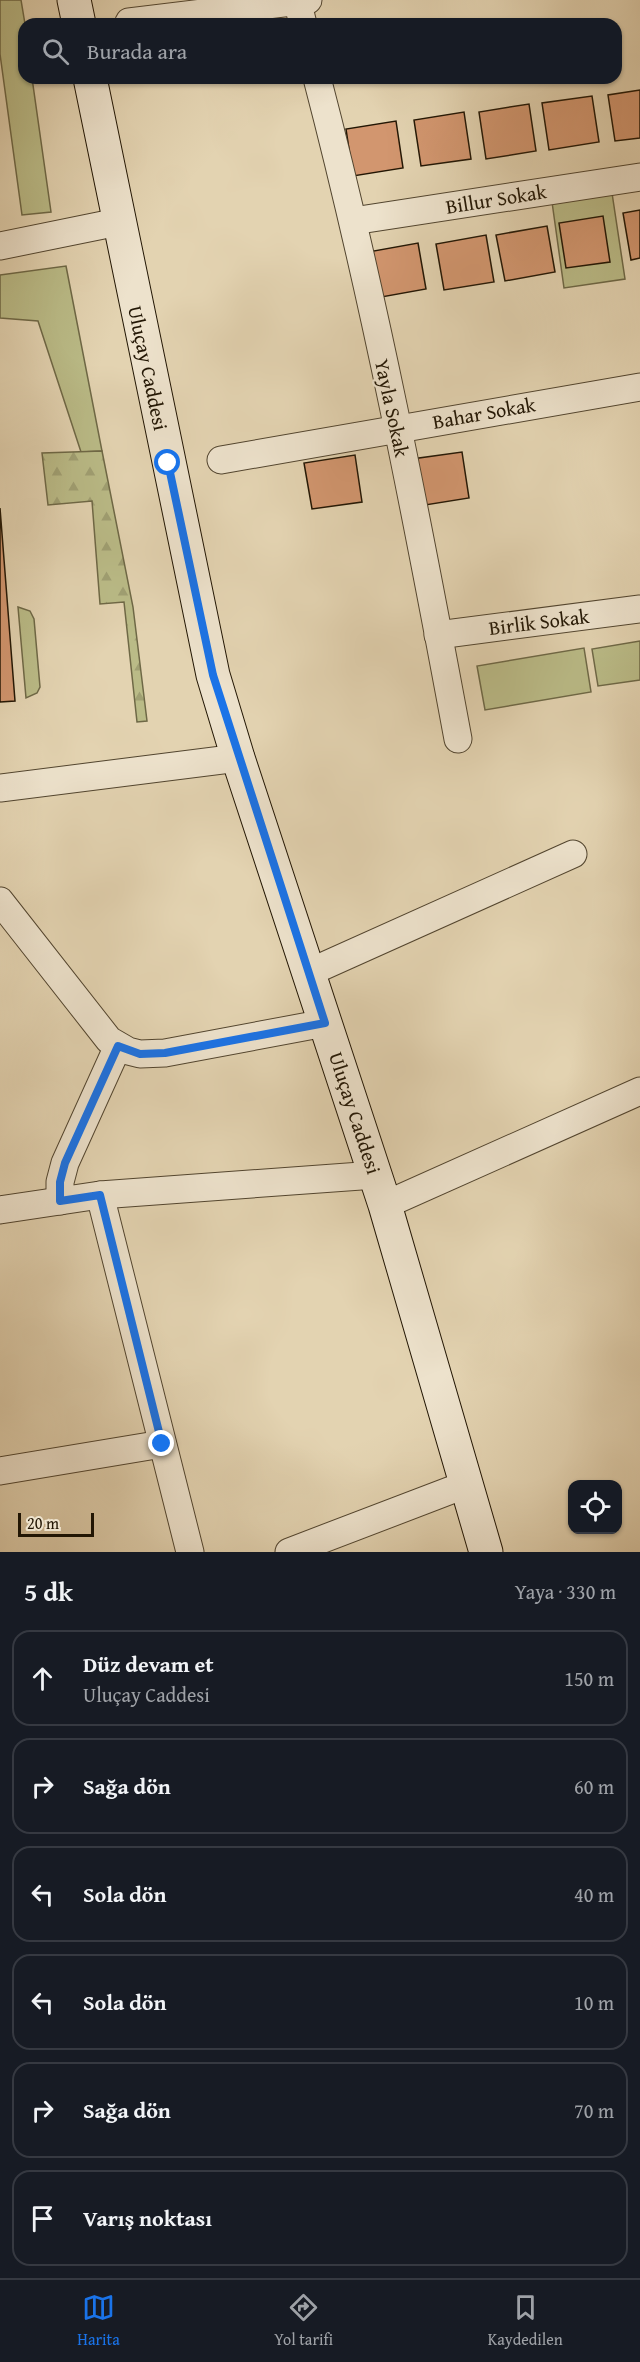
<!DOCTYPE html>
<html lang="tr">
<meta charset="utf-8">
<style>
:root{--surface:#171b24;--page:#20242c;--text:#f1f3f6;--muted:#9ea1a6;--line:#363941;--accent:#1a73e8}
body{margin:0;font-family:"Gentium Book Plus",serif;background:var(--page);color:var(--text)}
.controls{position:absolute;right:18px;bottom:18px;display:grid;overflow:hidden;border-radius:12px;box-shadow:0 2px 4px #0004}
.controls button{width:54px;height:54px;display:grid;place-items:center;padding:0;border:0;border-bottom:2px solid var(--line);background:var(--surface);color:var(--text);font:30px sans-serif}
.scale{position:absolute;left:18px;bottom:15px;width:76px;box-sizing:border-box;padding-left:6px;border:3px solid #221604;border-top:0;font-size:16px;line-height:21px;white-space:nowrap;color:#221604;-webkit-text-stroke:4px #ede2cc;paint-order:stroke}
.stop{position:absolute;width:18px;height:18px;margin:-14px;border:4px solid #1a73e8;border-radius:50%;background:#fff}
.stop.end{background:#1a73e8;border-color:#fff;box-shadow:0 2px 6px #0008}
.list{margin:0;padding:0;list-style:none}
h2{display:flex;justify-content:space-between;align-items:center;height:78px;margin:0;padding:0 24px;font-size:26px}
h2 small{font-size:20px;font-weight:400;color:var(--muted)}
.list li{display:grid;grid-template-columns:39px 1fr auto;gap:18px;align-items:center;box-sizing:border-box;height:96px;margin:0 12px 12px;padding:0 12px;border:2px solid var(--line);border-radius:18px}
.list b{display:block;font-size:22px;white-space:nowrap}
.list p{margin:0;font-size:20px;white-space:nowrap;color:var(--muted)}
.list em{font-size:20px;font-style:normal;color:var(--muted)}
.icon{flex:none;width:33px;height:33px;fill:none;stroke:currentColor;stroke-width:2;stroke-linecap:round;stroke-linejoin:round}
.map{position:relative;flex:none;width:640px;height:1552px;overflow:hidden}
.search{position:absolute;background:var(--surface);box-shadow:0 2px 4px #0004;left:18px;right:18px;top:18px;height:66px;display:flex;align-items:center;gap:15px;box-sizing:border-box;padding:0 21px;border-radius:18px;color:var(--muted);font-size:22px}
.sheet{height:726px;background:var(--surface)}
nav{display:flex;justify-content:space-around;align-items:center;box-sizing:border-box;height:84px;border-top:2px solid var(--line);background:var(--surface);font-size:16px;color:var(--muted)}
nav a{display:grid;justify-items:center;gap:3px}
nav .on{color:var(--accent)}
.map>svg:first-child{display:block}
.green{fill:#babb87;stroke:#6e6846;stroke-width:1.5}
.forest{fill:url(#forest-firs);stroke:#6e6846;stroke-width:1.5}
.building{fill:#d2966f;stroke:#221604;stroke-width:1.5}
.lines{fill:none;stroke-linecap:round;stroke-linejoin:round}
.street-casing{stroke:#52452f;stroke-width:29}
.secondary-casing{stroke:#221604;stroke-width:35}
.street{stroke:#ede2cc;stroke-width:27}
.secondary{stroke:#ede2cc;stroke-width:33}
.route{stroke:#1a73e8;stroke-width:8}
.labels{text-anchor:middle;stroke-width:4.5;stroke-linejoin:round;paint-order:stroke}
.street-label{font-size:20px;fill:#221604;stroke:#ede2cc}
</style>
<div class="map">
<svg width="640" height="1552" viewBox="0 0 640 1552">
<defs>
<pattern id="forest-firs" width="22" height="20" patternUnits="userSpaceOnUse" patternTransform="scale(1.5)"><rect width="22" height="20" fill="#babb87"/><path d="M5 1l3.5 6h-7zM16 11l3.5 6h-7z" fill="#a0a073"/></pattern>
</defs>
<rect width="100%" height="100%" fill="#e3d3b1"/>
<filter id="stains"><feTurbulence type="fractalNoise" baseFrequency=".00333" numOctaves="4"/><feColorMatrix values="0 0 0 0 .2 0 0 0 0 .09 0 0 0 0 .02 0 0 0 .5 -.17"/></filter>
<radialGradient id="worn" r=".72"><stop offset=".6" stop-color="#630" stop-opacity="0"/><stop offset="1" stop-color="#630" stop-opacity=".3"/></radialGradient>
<g class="green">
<path d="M0,0H21L25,24L24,78H32L51,212L22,215L0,54Z"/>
<path d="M612,193L625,279L564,288L552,202Z"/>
<path d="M66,266L102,451L81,452L38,321L0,318V275Z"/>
<path d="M18,607L30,611L34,619L40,687L37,693L26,698Z"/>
<path d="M640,641V680L598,686L592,649Z"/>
<path d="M584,648L591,692L485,710L477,666Z"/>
</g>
<path class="forest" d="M102,451L133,607L147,721L137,722L124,602L100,604L92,501L48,505L42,453Z"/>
<g class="building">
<path d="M640,90V138L615,141L608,95Z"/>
<path d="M592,96L599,142L549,150L542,103Z"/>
<path d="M529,104L536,151L486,159L479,112Z"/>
<path d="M464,112L471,159L421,166L414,120Z"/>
<path d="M396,121L403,168L353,176L346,129Z"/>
<path d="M640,210V258L631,260L623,213Z"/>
<path d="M603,216L610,262L566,268L559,223Z"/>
<path d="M547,226L555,272L505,281L496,235Z"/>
<path d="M486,235L494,282L444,290L436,244Z"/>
<path d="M418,243L426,289L376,298L368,252Z"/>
<path d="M462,452L469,498L419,506L412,459Z"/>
<path d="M355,455L362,502L312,509L304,463Z"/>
<path d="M0,508L15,701L0,702Z"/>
</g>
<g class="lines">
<g class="street-casing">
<g id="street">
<path d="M297,0L303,24"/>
<path d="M129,22L308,0"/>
<path d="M317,78C374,296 417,518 458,739"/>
<path d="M353,221L640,177"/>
<path d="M0,246L118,222"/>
<path d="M221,460L640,387"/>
<path d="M438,635L640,609"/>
<path d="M0,788L238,758"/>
<path d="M0,901L109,1040L128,1051L140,1054L165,1053L325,1023"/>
<path d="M308,973L573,854"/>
<path d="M100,1195L190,1552"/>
<path d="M60,1201V1182L65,1163L118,1046"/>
<path d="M385,1205L640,1091"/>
<path d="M0,1210L100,1195L375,1175"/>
<path d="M0,1471L162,1444"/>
<path d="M289,1552L467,1484"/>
</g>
</g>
<g class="secondary-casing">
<g id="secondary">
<path d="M74,0L79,24"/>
<path d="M90,78L213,675L238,758L385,1205L486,1552"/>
</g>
</g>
<use href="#street" class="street"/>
<use href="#secondary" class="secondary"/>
</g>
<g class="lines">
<path class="route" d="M162,1444L100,1195L60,1201V1182L65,1163L118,1046L140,1054L165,1053L325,1023L213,675L168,463"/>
</g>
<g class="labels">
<g class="street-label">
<text transform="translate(496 199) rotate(-9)" y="7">Billur Sokak</text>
<text transform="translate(148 368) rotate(78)" y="7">Uluçay Caddesi</text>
<text transform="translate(392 408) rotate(78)" y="7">Yayla Sokak</text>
<text transform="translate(484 413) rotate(-10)" y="7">Bahar Sokak</text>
<text transform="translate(539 622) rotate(-7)" y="7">Birlik Sokak</text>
<text transform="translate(355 1113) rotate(72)" y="7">Uluçay Caddesi</text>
</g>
</g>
<rect width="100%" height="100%" filter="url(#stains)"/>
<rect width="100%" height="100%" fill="url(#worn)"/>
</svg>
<div class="controls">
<button><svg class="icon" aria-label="locate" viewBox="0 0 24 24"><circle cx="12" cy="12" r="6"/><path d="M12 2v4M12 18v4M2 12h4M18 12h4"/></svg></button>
</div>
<div class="scale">20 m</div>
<div class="stop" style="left:168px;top:463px"></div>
<div class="stop end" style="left:162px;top:1444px"></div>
<div class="search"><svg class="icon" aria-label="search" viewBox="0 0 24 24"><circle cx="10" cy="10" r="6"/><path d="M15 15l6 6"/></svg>Burada ara</div>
</div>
<section class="sheet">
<h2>5 dk<small>Yaya · 330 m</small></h2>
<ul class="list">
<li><svg class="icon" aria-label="ahead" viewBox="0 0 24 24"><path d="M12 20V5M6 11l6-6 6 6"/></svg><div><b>Düz devam et</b><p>Uluçay Caddesi</p></div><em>150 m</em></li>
<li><svg class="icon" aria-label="right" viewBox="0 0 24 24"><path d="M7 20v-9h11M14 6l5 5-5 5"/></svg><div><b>Sağa dön</b></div><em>60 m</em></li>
<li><svg class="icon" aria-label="left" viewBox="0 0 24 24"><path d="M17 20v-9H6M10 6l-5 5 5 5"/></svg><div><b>Sola dön</b></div><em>40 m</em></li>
<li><svg class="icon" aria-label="left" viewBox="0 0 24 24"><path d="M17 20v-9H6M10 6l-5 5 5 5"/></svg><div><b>Sola dön</b></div><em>10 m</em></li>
<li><svg class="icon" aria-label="right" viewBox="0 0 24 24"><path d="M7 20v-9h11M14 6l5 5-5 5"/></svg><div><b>Sağa dön</b></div><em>70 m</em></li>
<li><svg class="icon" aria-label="arrive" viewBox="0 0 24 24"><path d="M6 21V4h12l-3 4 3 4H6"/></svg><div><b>Varış noktası</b></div></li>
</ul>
</section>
<nav>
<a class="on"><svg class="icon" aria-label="map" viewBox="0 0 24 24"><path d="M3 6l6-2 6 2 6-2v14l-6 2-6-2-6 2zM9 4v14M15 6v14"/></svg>Harita</a>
<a><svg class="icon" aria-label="directions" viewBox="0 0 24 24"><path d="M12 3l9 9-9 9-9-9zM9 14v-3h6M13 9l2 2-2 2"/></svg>Yol tarifi</a>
<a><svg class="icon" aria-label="saved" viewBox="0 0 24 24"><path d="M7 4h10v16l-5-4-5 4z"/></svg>Kaydedilen</a>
</nav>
